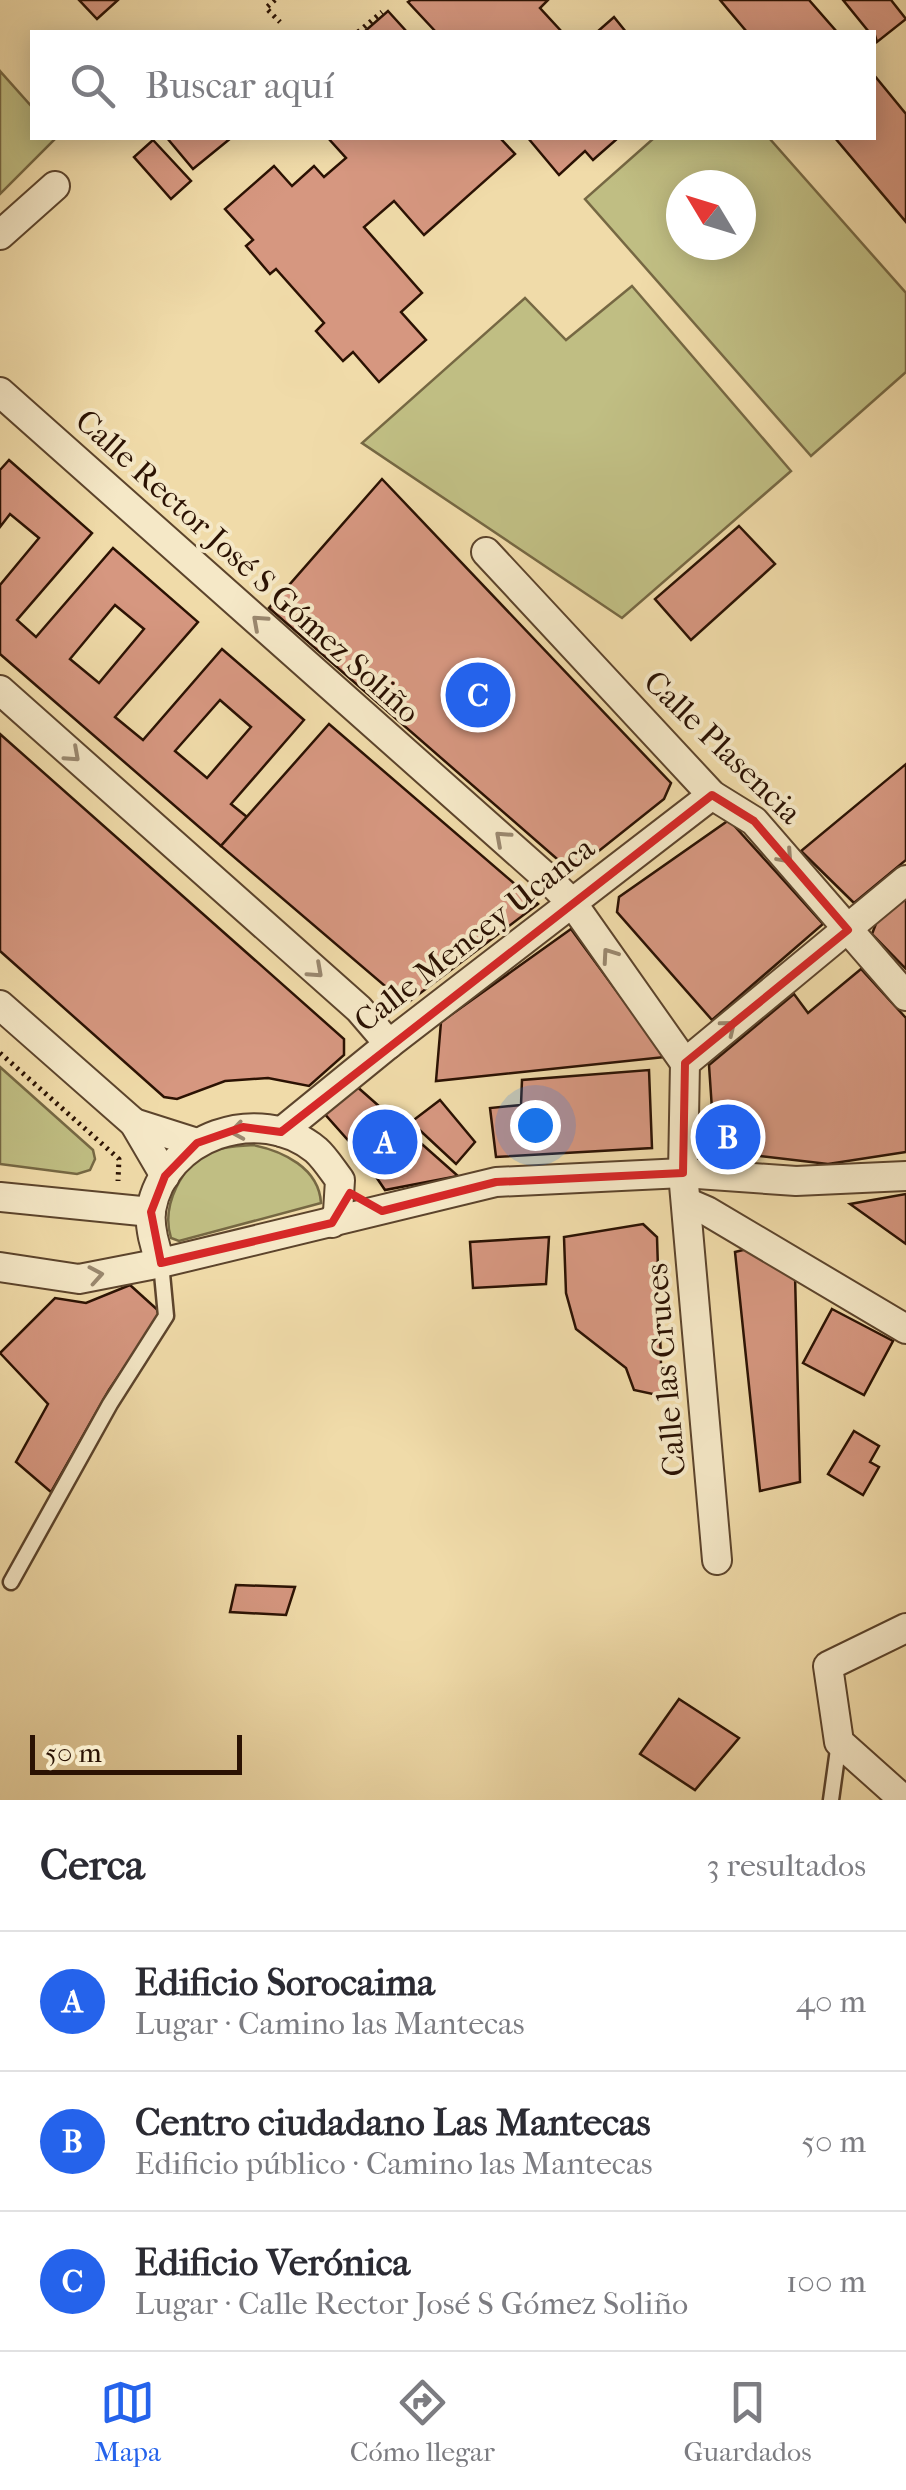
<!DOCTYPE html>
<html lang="es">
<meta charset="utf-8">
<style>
:root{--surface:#fff;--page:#f2f2f3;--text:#2b2b33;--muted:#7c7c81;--line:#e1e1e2;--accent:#2563eb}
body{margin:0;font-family:"IM FELL French Canon",serif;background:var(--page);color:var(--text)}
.compass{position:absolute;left:666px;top:170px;width:90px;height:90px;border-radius:50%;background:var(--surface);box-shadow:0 5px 25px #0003;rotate:308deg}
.scale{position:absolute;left:30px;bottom:25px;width:212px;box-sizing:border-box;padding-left:10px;border:5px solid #2b1203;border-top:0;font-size:28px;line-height:35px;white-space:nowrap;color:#2b1203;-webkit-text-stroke:8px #f5e8c7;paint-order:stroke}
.you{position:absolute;left:535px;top:1125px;width:35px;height:35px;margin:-25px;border:8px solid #fff;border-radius:50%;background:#1a73e8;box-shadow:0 0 0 15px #1a73e833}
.badge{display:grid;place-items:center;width:65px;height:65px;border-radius:50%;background:var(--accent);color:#fff;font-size:32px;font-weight:700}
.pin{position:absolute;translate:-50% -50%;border:5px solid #fff;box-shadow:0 2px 10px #0006}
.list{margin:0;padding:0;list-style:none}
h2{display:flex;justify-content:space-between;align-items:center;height:130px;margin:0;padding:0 40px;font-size:42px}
h2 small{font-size:32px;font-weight:400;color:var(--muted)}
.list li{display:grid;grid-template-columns:65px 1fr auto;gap:30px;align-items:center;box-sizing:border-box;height:140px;padding:0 40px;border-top:2px solid var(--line)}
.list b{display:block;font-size:38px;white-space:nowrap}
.list p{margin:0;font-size:32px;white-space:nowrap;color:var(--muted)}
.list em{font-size:32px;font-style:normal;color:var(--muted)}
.icon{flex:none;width:55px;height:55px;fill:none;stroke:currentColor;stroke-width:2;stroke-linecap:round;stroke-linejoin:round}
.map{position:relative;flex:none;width:906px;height:1800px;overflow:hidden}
.search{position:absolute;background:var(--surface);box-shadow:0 5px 25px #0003;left:30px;right:30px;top:30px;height:110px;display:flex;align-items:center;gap:25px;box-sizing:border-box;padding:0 35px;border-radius:0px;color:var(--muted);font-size:38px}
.sheet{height:550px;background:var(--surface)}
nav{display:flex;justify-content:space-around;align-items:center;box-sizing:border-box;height:140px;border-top:2px solid var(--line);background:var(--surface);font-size:28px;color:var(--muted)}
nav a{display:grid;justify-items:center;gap:5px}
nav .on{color:var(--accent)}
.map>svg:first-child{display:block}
.green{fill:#c0be83;stroke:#766843;stroke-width:2.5;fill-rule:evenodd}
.building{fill:#d69780;stroke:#2b1203;stroke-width:2.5;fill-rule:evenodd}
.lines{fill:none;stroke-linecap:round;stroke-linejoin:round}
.service-casing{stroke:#5c442c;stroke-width:19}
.minor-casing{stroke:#5c442c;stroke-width:32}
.path{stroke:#2b1203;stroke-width:5;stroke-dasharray:2.5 5;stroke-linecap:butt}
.service{stroke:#f5e8c7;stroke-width:14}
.minor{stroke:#f5e8c7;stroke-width:28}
.oneway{stroke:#9a886f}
.marked{fill:none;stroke:#d62828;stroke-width:8;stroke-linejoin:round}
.labels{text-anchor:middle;stroke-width:8;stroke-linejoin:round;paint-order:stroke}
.street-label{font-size:32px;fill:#2b1203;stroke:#f5e8c7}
</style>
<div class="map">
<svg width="906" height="1800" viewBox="0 0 906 1800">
<rect width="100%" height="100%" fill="#f0dba9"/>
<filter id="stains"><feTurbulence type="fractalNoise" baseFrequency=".002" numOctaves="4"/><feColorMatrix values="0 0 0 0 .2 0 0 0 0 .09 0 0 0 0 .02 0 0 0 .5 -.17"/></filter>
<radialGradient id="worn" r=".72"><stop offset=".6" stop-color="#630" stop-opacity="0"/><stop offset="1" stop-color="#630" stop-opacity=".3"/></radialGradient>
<g class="green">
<path d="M0,71L32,107V138H56L0,194Z"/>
<path d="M654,138H769L906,293V372L811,456L585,199ZM681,185H741V245H681Z"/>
<path d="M632,286L791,471L622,618L362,443L525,298L566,340Z"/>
<path d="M0,1067L93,1150L95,1159L90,1170L77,1174L0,1164Z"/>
<path d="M253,1145C283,1151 319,1168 321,1203L179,1241L171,1238C161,1206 181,1164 213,1151C226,1146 239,1146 253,1145Z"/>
</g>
<g class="building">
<path d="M79,0H118L97,19Z"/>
<path d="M411,0H548L540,8L562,32H436L408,2Z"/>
<path d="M720,0H809L837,32H747Z"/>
<path d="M843,0H891L906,19L877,42L874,32H869Z"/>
<path d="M388,11L407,32H364Z"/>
<path d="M614,17L626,32H597Z"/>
<path d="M874,75L906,114V222L835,138H874Z"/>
<path d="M167,138H231L193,169Z"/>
<path d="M328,138H500L515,154L424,235L394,201L364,227L422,293L401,312L426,340L379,382L353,352L343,361L316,331L324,323L276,269L270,274L246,246L253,240L225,209L274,166L292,186L314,166L324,177L346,158Z"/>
<path d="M528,138H618L593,160L585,151L559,175Z"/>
<path d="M153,140L191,181L171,199L134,157Z"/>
<path d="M9,460L92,533L17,620L36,637L113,548L198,622L115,717L143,740L222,649L304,720L231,804L247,817L221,846L0,654V585L39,538L10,514L0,527V470ZM115,605L144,629L99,683L70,659ZM220,700L251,727L207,778L175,751Z"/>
<path d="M382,479L671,783L664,799L580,866L564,865L269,608Z"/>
<path d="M739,526L775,564L691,640L655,599Z"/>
<path d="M329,724L538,904L406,1004L221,846Z"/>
<path d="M0,734L344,1039V1055L309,1086L268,1078L225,1081L177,1099L164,1097L0,951Z"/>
<path d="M906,764V860L854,903L801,851Z"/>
<path d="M729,820L823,924L712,1020L617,912L619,897Z"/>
<path d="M906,896V969L872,934L877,921Z"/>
<path d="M571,929L665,1057L436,1081L441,1022Z"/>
<path d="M861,969L906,1018V1152L828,1164L726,1152L714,1139L709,1065L794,994L808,1013Z"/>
<path d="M649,1070L652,1148L496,1157L490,1108L521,1105L522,1080Z"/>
<path d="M354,1084L458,1176L385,1190L362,1156L323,1112Z"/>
<path d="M440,1100L475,1142L456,1164L411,1122Z"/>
<path d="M906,1194V1244L850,1204Z"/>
<path d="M643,1224L657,1237L662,1396L634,1390L626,1368L576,1329L566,1293L564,1237Z"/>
<path d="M549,1237L546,1284L473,1288L470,1242Z"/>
<path d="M755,1247L795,1274L800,1482L760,1491L735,1252Z"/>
<path d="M130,1285L161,1313L109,1390L51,1492L16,1462L48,1404L0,1353L55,1298L86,1303Z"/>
<path d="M832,1309L893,1341L864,1395L803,1363Z"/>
<path d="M854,1431L879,1446L870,1462L879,1467L863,1495L828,1474Z"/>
<path d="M236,1585L295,1587L286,1615L230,1612Z"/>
<path d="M679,1699L739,1738L695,1790L640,1754Z"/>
</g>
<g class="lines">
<g class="service-casing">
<g id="service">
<path d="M11,1582L110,1404L166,1316L161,1263"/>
<path d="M831,1800L839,1742"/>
</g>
</g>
<g class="minor-casing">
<g id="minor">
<path d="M0,235L55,186"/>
<path d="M0,392L548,879L573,904L685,1063"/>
<path d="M486,552L712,795L754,821L906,996"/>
<path d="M0,690L359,1009L389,1044"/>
<path d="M0,1005L134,1123L165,1176"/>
<path d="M134,1123L197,1143"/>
<path d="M281,1132L389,1044L712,795"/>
<path d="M0,1197L151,1212"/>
<path d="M686,1202L707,1211L906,1329"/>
<path d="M161,1263C155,1249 149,1226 151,1210C164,1136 259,1103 316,1150C325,1158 333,1171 340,1180L338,1212L332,1223"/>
<path d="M0,1267L79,1279L161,1263L496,1182L683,1173L796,1181L906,1176"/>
<path d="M717,1560L683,1173L685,1063L906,880"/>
<path d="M904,1800L839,1742L828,1666L906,1628"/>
</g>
</g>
<g class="path">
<path d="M275,0L266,8L280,22"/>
<path d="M358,32L382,12"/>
<path d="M0,1053L119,1159L118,1181"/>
</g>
<use href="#service" class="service"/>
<use href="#minor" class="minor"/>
</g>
<defs><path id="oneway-chevron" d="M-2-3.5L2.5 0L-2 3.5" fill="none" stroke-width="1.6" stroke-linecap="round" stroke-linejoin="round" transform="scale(2.5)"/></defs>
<g class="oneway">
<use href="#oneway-chevron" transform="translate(259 622) rotate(-138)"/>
<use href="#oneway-chevron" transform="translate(73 755) rotate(42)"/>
<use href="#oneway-chevron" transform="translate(502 838) rotate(-138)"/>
<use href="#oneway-chevron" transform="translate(786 857) rotate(48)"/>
<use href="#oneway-chevron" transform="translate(609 955) rotate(-125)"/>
<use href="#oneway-chevron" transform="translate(316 971) rotate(42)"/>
<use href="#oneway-chevron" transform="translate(729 1027) rotate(-39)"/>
<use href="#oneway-chevron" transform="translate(237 1131) rotate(171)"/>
<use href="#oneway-chevron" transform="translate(96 1275) rotate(-10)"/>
</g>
<path class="marked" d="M712,795L754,821L848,930L685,1063L683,1173L496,1182L382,1211L350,1193L332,1223L161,1263L151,1212L165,1176L197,1143L243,1127L281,1132Z"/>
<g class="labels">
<g class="street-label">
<text transform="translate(248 566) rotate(42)" y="11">Calle Rector José S Gómez Soliño</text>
<text transform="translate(723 747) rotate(44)" y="11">Calle Plasencia</text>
<text transform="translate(474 934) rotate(-38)" y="11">Calle Mencey Ucanca</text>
<text transform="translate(665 1370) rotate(-95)" y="11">Calle las Cruces</text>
</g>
</g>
<rect width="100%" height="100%" filter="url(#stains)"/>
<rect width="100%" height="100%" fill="url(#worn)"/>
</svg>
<svg class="compass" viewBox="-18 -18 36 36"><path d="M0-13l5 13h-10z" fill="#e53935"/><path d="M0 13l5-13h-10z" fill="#7c7c81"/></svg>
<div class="scale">50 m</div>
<div class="you"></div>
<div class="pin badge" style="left:385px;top:1142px">A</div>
<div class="pin badge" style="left:728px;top:1137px">B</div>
<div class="pin badge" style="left:478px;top:695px">C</div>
<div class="search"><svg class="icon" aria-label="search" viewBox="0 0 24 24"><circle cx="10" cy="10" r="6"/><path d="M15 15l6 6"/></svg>Buscar aquí</div>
</div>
<section class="sheet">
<h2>Cerca<small>3 resultados</small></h2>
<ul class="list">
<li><span class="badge">A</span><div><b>Edificio Sorocaima</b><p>Lugar · Camino las Mantecas</p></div><em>40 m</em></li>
<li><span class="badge">B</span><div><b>Centro ciudadano Las Mantecas</b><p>Edificio público · Camino las Mantecas</p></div><em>50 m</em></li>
<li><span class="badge">C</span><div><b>Edificio Verónica</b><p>Lugar · Calle Rector José S Gómez Soliño</p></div><em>100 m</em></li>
</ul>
</section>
<nav>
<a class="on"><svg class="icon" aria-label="map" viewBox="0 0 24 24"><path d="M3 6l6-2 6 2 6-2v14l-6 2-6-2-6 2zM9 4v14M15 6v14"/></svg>Mapa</a>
<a><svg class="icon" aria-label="directions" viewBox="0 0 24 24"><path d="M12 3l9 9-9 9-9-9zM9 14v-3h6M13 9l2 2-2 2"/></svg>Cómo llegar</a>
<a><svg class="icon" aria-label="saved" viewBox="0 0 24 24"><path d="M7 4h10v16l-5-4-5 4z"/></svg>Guardados</a>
</nav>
